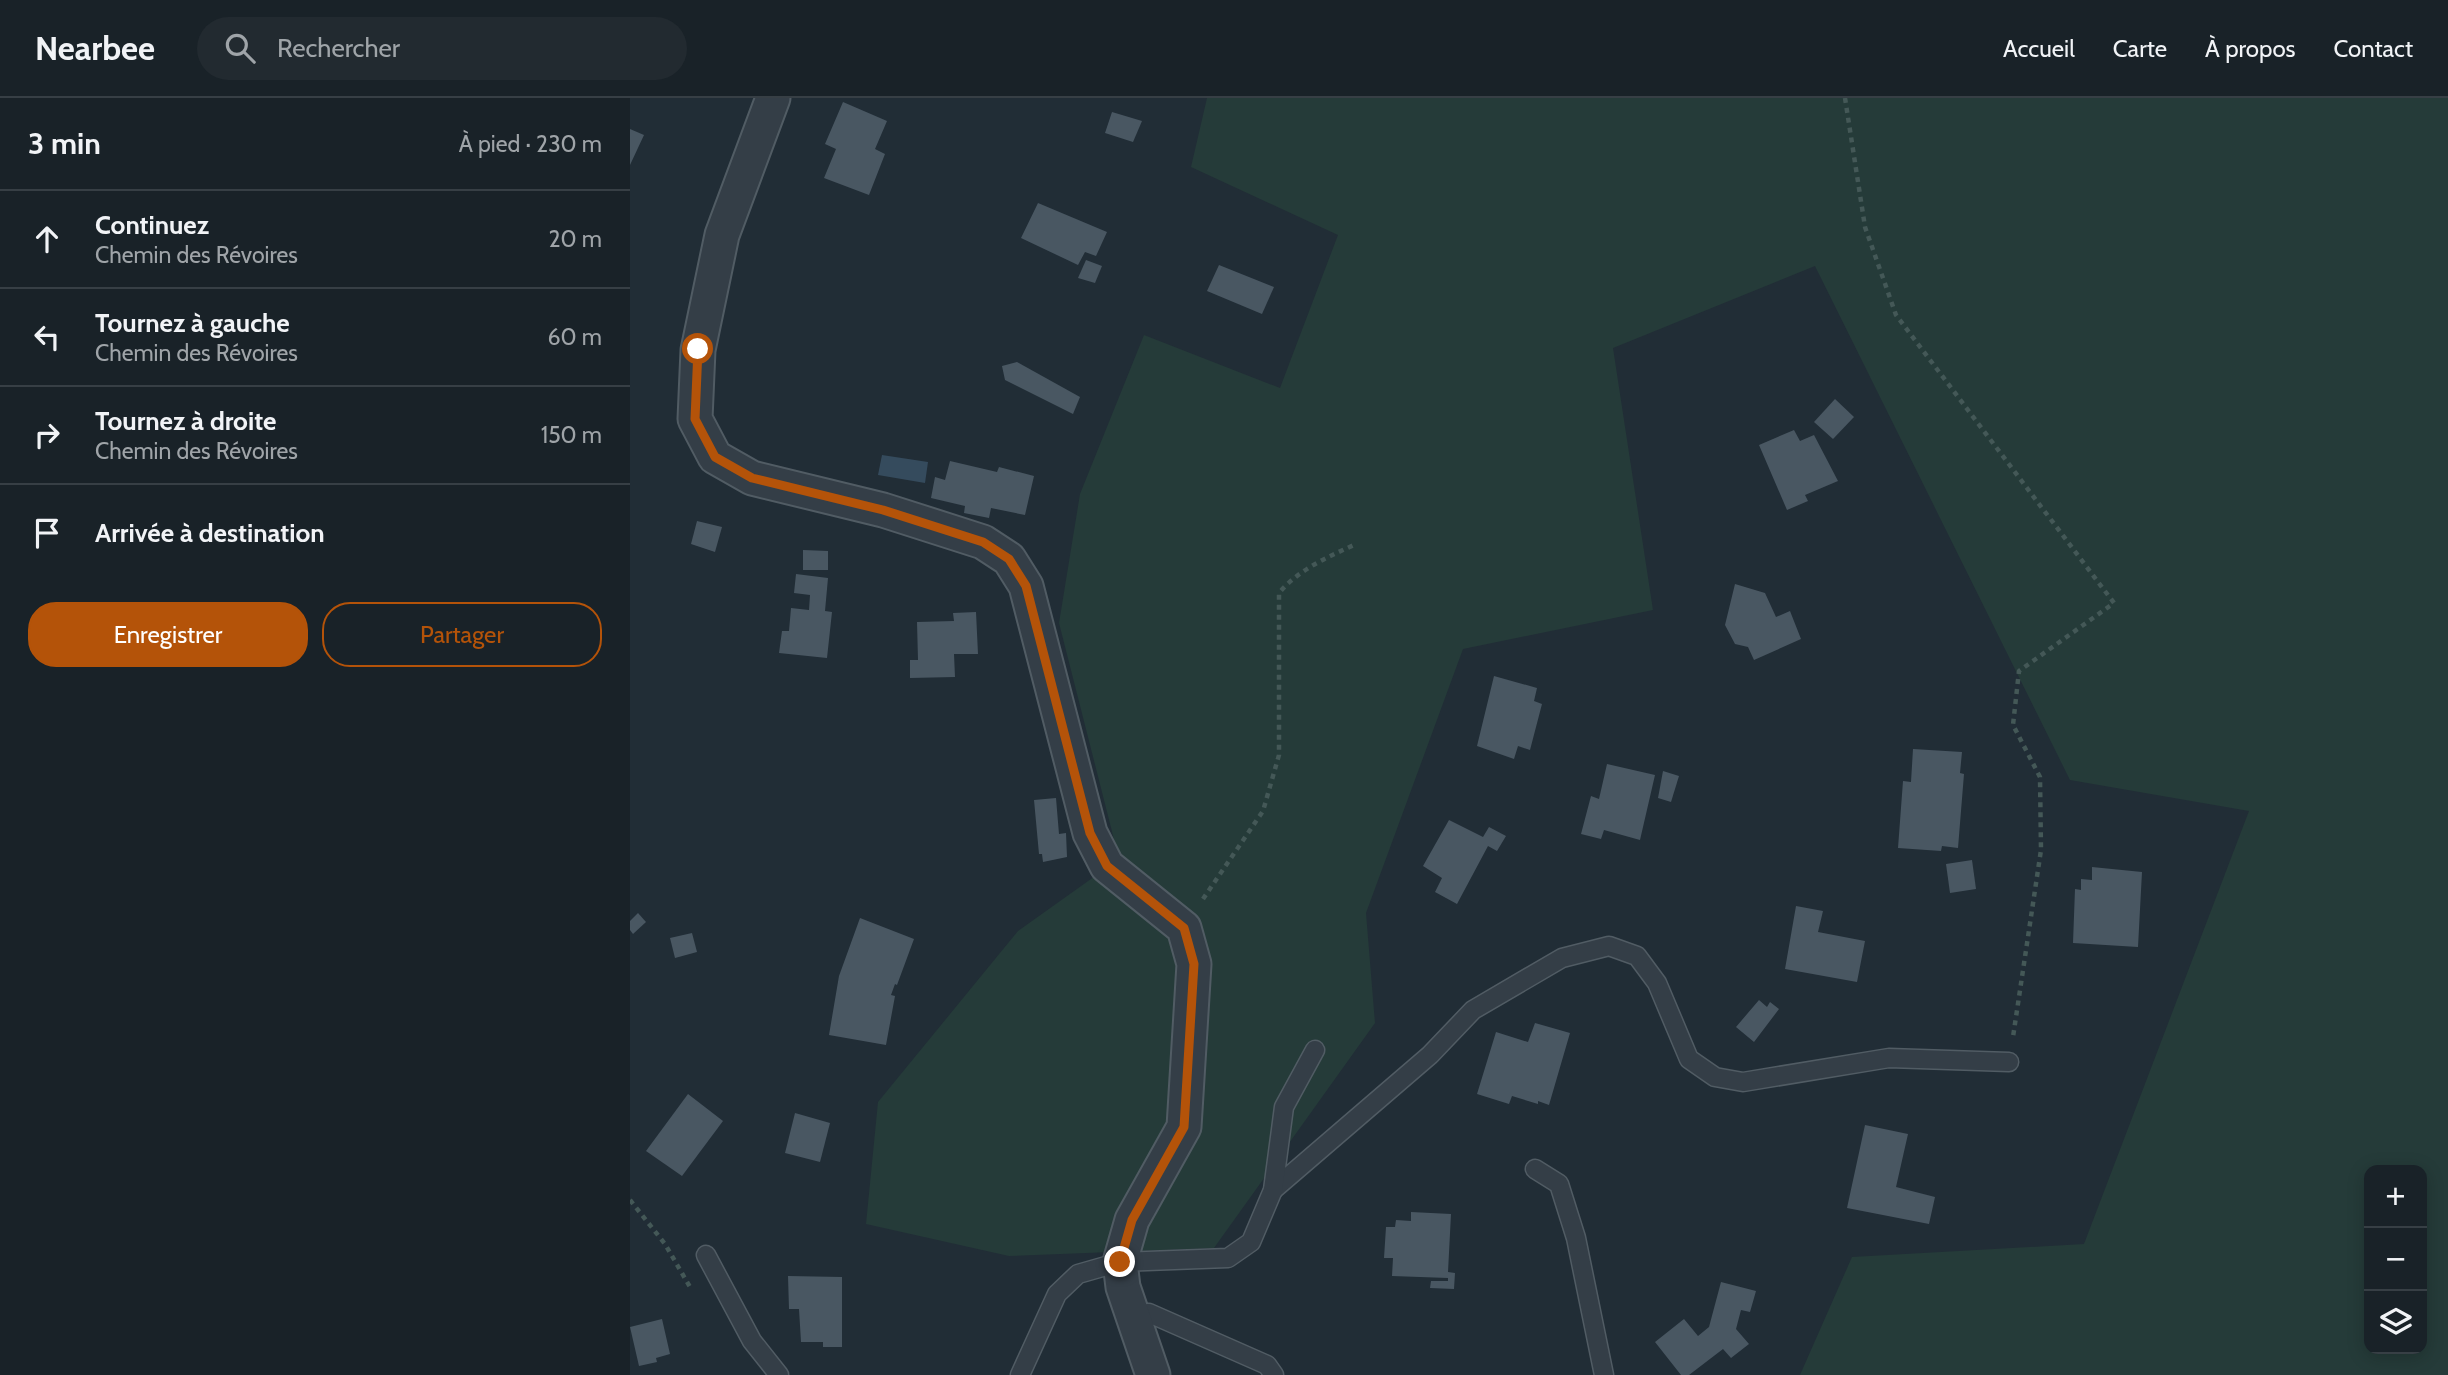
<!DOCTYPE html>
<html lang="fr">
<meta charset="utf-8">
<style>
:root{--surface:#192228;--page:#222a30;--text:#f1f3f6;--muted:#9fa4a8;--line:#373f45;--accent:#b45309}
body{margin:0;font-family:Cabin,sans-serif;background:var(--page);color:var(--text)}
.controls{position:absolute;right:21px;bottom:21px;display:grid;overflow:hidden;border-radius:14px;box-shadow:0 4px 18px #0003}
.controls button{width:63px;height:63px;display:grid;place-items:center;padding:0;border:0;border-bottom:2px solid var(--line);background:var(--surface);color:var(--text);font:35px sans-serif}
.stop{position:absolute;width:21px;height:21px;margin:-16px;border:5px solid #b45309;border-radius:50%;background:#fff}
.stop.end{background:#b45309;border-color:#fff;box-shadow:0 2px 7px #0008}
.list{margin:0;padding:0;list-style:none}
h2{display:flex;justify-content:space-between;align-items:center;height:91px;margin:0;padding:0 28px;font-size:30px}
h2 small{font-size:23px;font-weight:400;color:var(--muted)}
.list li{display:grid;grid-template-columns:46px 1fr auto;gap:21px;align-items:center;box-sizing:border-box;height:98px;padding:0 28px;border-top:2px solid var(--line)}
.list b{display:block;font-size:26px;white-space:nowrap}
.list p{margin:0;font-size:23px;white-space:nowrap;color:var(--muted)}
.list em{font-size:23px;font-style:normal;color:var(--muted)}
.actions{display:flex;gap:14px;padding:21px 28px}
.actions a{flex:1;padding:16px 0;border:2px solid var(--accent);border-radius:28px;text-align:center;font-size:24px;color:var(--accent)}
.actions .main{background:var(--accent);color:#fff}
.icon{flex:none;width:38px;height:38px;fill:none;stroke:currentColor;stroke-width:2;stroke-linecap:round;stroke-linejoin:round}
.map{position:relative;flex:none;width:1818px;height:1277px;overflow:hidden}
header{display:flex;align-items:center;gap:42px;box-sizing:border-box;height:98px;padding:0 35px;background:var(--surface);border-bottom:2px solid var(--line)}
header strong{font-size:33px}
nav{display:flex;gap:38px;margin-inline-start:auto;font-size:24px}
.search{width:490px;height:63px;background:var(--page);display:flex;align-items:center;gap:18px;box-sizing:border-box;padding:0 24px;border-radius:38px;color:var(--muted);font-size:26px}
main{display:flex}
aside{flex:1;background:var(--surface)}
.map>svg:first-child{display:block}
.green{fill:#253b39;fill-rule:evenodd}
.water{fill:#354b5d}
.building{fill:#495762}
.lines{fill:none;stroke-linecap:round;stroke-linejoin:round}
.lane-casing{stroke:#515c64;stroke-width:21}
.street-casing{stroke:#515c64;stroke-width:37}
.path{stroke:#445857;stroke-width:4.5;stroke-dasharray:5 5;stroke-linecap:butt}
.lane{stroke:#343e47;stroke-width:18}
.street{stroke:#343e47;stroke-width:33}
.route{stroke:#b45309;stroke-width:9}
</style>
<header>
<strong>Nearbee</strong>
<div class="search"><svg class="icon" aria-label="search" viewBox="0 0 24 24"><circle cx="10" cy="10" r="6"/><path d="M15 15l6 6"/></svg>Rechercher</div>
<nav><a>Accueil</a><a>Carte</a><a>À propos</a><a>Contact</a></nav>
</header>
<main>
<aside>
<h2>3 min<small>À pied · 230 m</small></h2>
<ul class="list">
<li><svg class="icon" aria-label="ahead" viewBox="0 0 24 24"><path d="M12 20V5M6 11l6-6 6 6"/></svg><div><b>Continuez</b><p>Chemin des Révoires</p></div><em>20 m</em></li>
<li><svg class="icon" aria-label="left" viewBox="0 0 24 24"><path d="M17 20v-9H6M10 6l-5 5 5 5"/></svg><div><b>Tournez à gauche</b><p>Chemin des Révoires</p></div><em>60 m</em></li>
<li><svg class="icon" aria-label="right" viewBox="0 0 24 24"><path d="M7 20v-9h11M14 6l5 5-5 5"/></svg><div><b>Tournez à droite</b><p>Chemin des Révoires</p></div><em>150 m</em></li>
<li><svg class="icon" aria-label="arrive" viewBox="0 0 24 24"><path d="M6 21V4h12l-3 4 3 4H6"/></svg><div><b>Arrivée à destination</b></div></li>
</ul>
<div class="actions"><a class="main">Enregistrer</a><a>Partager</a></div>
</aside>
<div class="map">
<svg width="1818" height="1277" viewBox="0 0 1818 1277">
<rect width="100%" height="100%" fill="#212d36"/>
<path class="green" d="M577,0H1818V1277H1170L1222,1159L1454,1146L1619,713L1440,682L1185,168L983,250L1023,512L833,551L736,815L745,925L584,1150L379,1158L236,1126L248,1004L388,833L489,761L429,525L450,396L514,237L650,290L708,137L561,69ZM1739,1072H1792V1251H1739Z"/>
<path class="water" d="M252,357L298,364L295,385L248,377Z"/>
<g class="building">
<path d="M213,4L257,23L245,51L255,56L239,97L194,80L206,51L195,46Z"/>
<path d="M482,14L512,23L503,44L475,35Z"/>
<path d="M0,31L14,37L0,67Z"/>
<path d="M408,105L477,134L466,158L455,154L448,167L391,140Z"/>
<path d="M456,162L472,168L465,185L448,180Z"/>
<path d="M589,167L644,189L632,216L577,193Z"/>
<path d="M387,264L450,299L443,316L375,282L372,268Z"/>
<path d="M1205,301L1224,319L1203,341L1184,324Z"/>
<path d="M1164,332L1170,343L1184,337L1208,383L1175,397L1178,403L1157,412L1129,347Z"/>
<path d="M320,363L367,374L369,369L404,378L395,417L361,410L359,420L334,415L335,408L301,400L305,379L315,382Z"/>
<path d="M67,423L92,429L85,454L61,446Z"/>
<path d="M173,452L198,453V472H173Z"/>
<path d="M166,476L198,480L195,513L202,514L197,560L149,555L152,533H159L161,510L179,512L180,497L164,495Z"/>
<path d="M1105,486L1135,495L1146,519L1160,513L1171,541L1124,562L1118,549L1105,546L1095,527Z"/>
<path d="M346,514L348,556H324L325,579L280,580V562H288L287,524L324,523L323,515Z"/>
<path d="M864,578L907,590L904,603L912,606L900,652L888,648L884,661L847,648Z"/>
<path d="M1283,651L1332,654L1330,675L1334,676L1328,750L1312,748L1311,753L1268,750L1273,683L1281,684Z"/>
<path d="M977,666L1025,677L1010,742L974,732L971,741L951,736L961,698L969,701Z"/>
<path d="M1033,673L1049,678L1041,704L1028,700Z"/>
<path d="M426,700L429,736L436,735L437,759L413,764L412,756H409L404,702Z"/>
<path d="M819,722L853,739L859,729L876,738L867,753L858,748L827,806L805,794L812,780L793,768Z"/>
<path d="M1342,762L1346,791L1320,795L1316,766Z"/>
<path d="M1462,769L1512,774L1508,849L1443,845L1445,791L1451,792V781L1462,782Z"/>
<path d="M1166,808L1193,813L1188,834L1235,843L1227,884L1155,871Z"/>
<path d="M8,815L16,824L3,836L0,832V823Z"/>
<path d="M230,820L284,841L267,887L265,886L261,897L265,898L256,947L199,937L209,878Z"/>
<path d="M62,835L67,854L45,860L40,840Z"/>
<path d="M1129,902L1137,909L1140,904L1149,911L1124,944L1106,929Z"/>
<path d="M905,925L940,935L919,1007L908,1003V1006L882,998L879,1006L847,996L866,934L898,944Z"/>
<path d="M58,996L93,1023L52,1078L16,1053Z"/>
<path d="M165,1015L200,1025L190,1064L155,1055Z"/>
<path d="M1235,1027L1278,1036L1266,1089L1305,1099L1299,1126L1217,1110Z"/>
<path d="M781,1114L821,1116L818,1174L825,1175L824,1191L800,1190L801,1183H818V1180L762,1178L763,1160H754L756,1129H765L766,1122L781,1123Z"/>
<path d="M158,1178L212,1179V1249H193V1244H171L169,1211H159Z"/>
<path d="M1091,1184L1126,1193L1120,1214L1111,1212L1106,1231L1119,1246L1101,1260L1093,1251L1059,1277H1051L1025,1244L1054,1221L1068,1238L1079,1229Z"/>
<path d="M32,1221L40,1256L26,1260L27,1264L9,1268L0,1229Z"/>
</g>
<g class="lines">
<g class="lane-casing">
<g id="lane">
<path d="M905,1071L929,1086L946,1140L974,1277"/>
<path d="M643,1092L800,957L843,912L932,860L979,848L1007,858L1027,885L1059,961L1085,979L1113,984L1259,960L1379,964"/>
<path d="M76,1157L122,1243L149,1277"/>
<path d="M504,1217L519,1215L637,1267L644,1277"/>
<path d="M390,1277L427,1196L448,1176L490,1164L598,1160L621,1144L643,1092L654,1009L685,952"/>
</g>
</g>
<g class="street-casing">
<path id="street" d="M143,0L92,137L68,252L65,321L85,359L122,380L253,412L353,444L379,461L396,488L460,735L477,768L554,830L564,866L554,1029L502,1122L490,1164L493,1189L523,1277"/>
</g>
<g class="path">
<path d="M1215,0L1235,129L1266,217L1484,505L1389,573L1383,627L1410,679L1411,752L1383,939"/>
<path d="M573,801L633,713L649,657V495C669,471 698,459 726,446"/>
<path d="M0,1102L35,1146L60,1189"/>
</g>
<use href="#lane" class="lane"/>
<use href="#street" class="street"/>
</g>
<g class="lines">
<path class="route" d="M68,251L65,321L85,359L122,380L253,412L353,444L379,461L396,488L460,735L477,768L554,830L564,866L554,1029L502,1122L490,1164"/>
</g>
</svg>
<div class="controls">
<button>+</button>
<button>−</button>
<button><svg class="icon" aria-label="layers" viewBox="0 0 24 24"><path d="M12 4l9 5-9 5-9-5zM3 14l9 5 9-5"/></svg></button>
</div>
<div class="stop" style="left:68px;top:251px"></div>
<div class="stop end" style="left:490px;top:1164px"></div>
</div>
</main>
